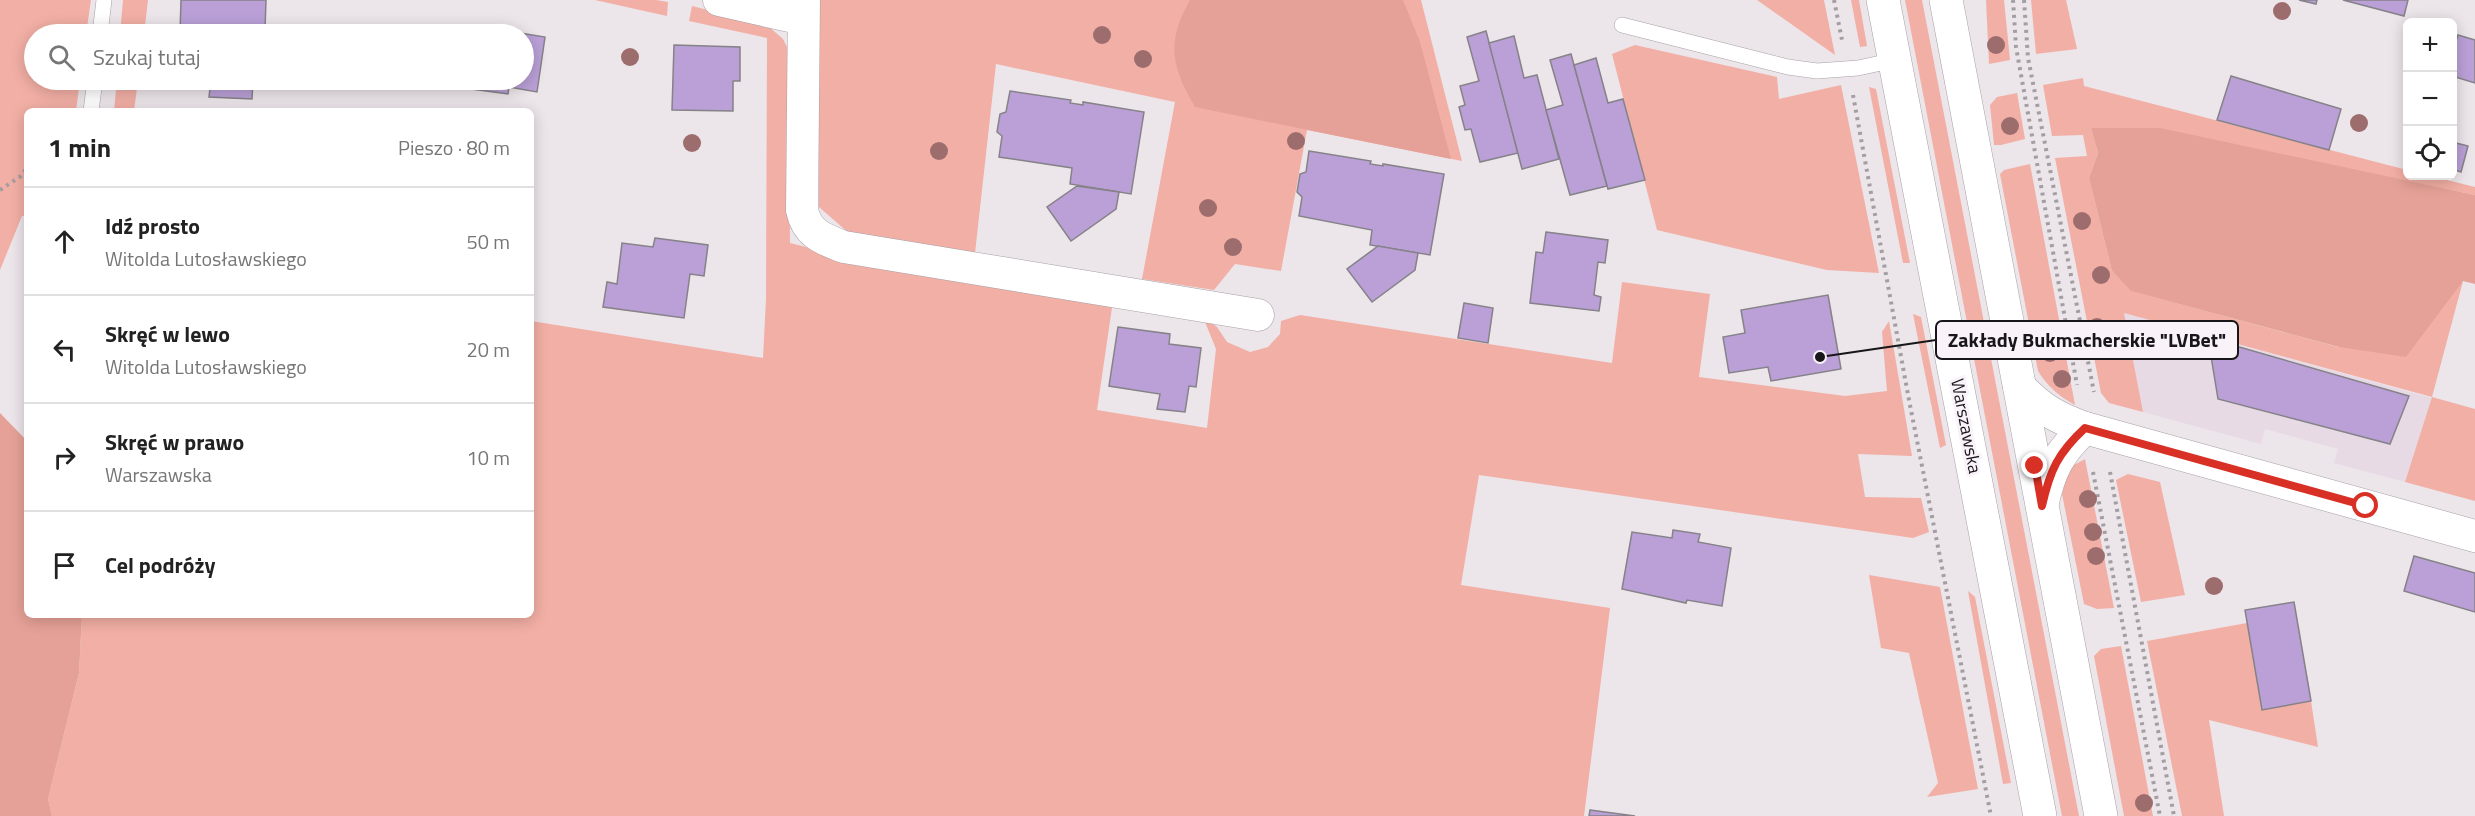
<!DOCTYPE html>
<html lang="pl">
<meta charset="utf-8">
<style>
:root{--surface:#fff;--page:#f6f6f6;--text:#222;--muted:#767676;--line:#e0e0e0}
body{margin:0;font-family:"Titillium Web",sans-serif;background:var(--page);color:var(--text)}
.controls{position:absolute;right:18px;top:18px;display:grid;overflow:hidden;border-radius:9px;box-shadow:0 3px 15px #0003}
.controls button{width:54px;height:54px;display:grid;place-items:center;padding:0;border:0;border-bottom:2px solid var(--line);background:var(--surface);color:var(--text);font:30px sans-serif}
.stop{position:absolute;width:18px;height:18px;margin:-14px;border:4px solid #d93025;border-radius:50%;background:#fff}
.stop.end{background:#d93025;border-color:#fff;box-shadow:0 2px 6px #0008}
.list{margin:0;padding:0;list-style:none}
h2{display:flex;justify-content:space-between;align-items:center;height:78px;margin:0;padding:0 24px;font-size:26px}
h2 small{font-size:20px;font-weight:400;color:var(--muted)}
.list li{display:grid;grid-template-columns:39px 1fr auto;gap:18px;align-items:center;box-sizing:border-box;height:108px;padding:0 24px;border-top:2px solid var(--line)}
.list b{display:block;font-size:22px;white-space:nowrap}
.list p{margin:0;font-size:20px;white-space:nowrap;color:var(--muted)}
.list em{font-size:20px;font-style:normal;color:var(--muted)}
.icon{flex:none;width:33px;height:33px;fill:none;stroke:currentColor;stroke-width:2;stroke-linecap:round;stroke-linejoin:round}
.map{position:relative;flex:none;width:2475px;height:816px;overflow:hidden}
.search{position:absolute;background:var(--surface);box-shadow:0 3px 15px #0003;left:24px;top:24px;width:510px;height:66px;display:flex;align-items:center;gap:15px;box-sizing:border-box;padding:0 21px;border-radius:33px;color:var(--muted);font-size:22px}
.panel{position:absolute;background:var(--surface);box-shadow:0 3px 15px #0003;left:24px;top:108px;width:510px;height:510px;border-radius:9px}
.map>svg:first-child{display:block}
.built{fill:#e8dae5}
.green{fill:#f2afa5}
.forest{fill:#e5a197}
.building{fill:#baa0d7;stroke:#858288;stroke-width:1.5}
.lines{fill:none;stroke-linecap:round;stroke-linejoin:round}
.service-casing{stroke:#a7a1a6;stroke-width:16}
.minor-casing{stroke:#a7a1a6;stroke-width:33}
.secondary-casing{stroke:#a7a1a6;stroke-width:34}
.path{stroke:#a39ea2;stroke-width:4;stroke-dasharray:3 4.5;stroke-linecap:butt}
.service{stroke:#fff;stroke-width:15}
.minor{stroke:#fff;stroke-width:32}
.secondary{stroke:#fff;stroke-width:33}
.tree{fill:#9d6d6e}
.route{stroke:#d93025;stroke-width:8}
.labels{text-anchor:middle;stroke-width:6;stroke-linejoin:round;paint-order:stroke}
.street-label{font-size:18px;fill:#181618;stroke:#f9f2f8}
.leader{fill:none;stroke:#181618;stroke-width:2}
.callout-dot{fill:#181618;stroke:#f9f2f8;stroke-width:2}
.callout{fill:#f9f2f8;stroke:#181618;stroke-width:2}
.callout-label{font-size:20px;text-anchor:middle;font-weight:bold;fill:#181618}
</style>
<div class="map">
<svg width="2475" height="816" viewBox="0 0 2475 816">
<rect width="100%" height="100%" fill="#ece5ea"/>
<path class="built" d="M2124,313L2432,398L2405,482L2334,463L2338,449L2265,429L2261,444L2143,412Z"/>
<g class="green">
<path d="M0,0H91L86,34H34V80H80L76,111H27V216H22L0,270Z"/>
<path d="M123,0H148L144,34H120Z"/>
<path d="M595,0H656L668,2L667,16Z"/>
<path d="M819,0H1421L1462,161L1307,130L1281,271L1235,264L1214,290L1142,279L1175,102L996,64L975,253L850,234L819,207Z"/>
<path d="M1757,0H1824L1835,55Z"/>
<path d="M1851,0H1859L1867,46L1860,47Z"/>
<path d="M1905,0H1922L2079,816H2062Z"/>
<path d="M1986,0H2004L2010,60L1989,64Z"/>
<path d="M2031,0H2066L2077,49L2036,54Z"/>
<path d="M692,6L767,25L783,39L788,49L790,243L858,260L1113,301L1097,410L1207,428L1216,349L1203,317L1217,327L1227,342L1250,352L1268,347L1280,334L1281,321L1300,315L1612,363L1622,282L1710,294L1699,377L1845,396L1887,391L1882,332L1889,321L1912,456L1858,454L1865,497L1921,498L1929,532L1913,538L1479,475L1461,585L1610,608L1584,816H52L48,799L79,673L82,615H531V321L763,358L766,299L767,38L689,21Z"/>
<path d="M1635,45L1777,77L1779,99L1841,85L1879,273L1827,270L1657,230L1612,54Z"/>
<path d="M2083,78L2084,86L2407,170L2408,176H2431L2475,187V195L2334,166L2122,128H2091L2098,153L2089,178L2112,271L2132,291L2338,347L2463,281L2432,397L2475,409V501L2405,482L2432,397L2124,313L2143,412L2109,403L2101,393L2055,158L2087,156L2083,135L2052,136L2043,85Z"/>
<path d="M117,80H138L134,111H114Z"/>
<path d="M1869,87L1876,89L1910,263H1903Z"/>
<path d="M2017,93L2025,139L2001,145H1994L1990,105L1997,97Z"/>
<path d="M2030,164L2075,405C2060,397 2047,386 2038,371L2000,174L2004,170Z"/>
<path d="M1913,314L1921,317L1946,445L1940,448Z"/>
<path d="M2085,459L2114,608L2097,609L2084,604L2062,494L2067,475L2074,465Z"/>
<path d="M2128,474L2160,482L2185,595L2141,602L2116,480Z"/>
<path d="M1869,575L1940,587L1978,789L1927,797L1938,783L1909,653L1881,648Z"/>
<path d="M1968,591L1975,597L2011,783L2003,784Z"/>
<path d="M2247,623L2262,709L2311,701L2318,747L2209,720L2224,816H2182L2147,641Z"/>
<path d="M2121,646L2153,816H2124L2094,656L2101,649Z"/>
</g>
<g class="forest">
<path d="M1190,0H1403L1420,42L1451,159L1195,107C1171,66 1166,42 1190,0Z"/>
<path d="M2091,128H2160L2475,195V284L2463,281L2406,357L2339,347L2131,291L2112,271L2089,178L2098,153Z"/>
<path d="M0,413L27,441V615H82L79,673L48,799L52,816H0Z"/>
</g>
<g class="building">
<path d="M181,0H266L265,29H256L255,34H180Z"/>
<path d="M2299,0H2317L2316,4Z"/>
<path d="M2343,0H2408L2404,16Z"/>
<path d="M1486,31L1518,153L1480,162L1471,129L1465,130L1459,107L1465,105L1460,86L1479,81L1467,37Z"/>
<path d="M514,32L545,37L537,92L509,87L508,94L472,89L474,80H524V34H514Z"/>
<path d="M2458,35L2475,40V83L2452,76V54Z"/>
<path d="M1514,36L1524,78L1537,75L1559,159L1522,169L1489,43Z"/>
<path d="M674,45L740,47V81H733V111L672,110Z"/>
<path d="M1571,54L1607,186L1570,195L1546,110L1563,105L1550,60Z"/>
<path d="M1596,58L1608,103L1623,99L1645,180L1608,189L1574,65Z"/>
<path d="M2231,76L2341,109L2329,150L2217,120Z"/>
<path d="M211,80H253L252,99L209,97Z"/>
<path d="M1010,91L1071,100L1070,103L1083,105V102L1144,112L1131,194L1070,184L1072,168L999,157L1002,136L997,132L1000,114L1006,112Z"/>
<path d="M2452,142L2468,146L2461,172L2452,169Z"/>
<path d="M1309,151L1371,161L1370,164L1383,166V164L1444,174L1430,255L1370,245L1372,230L1299,216L1302,197L1297,192L1300,174L1306,172Z"/>
<path d="M1077,186L1119,192L1116,209L1071,241L1047,207Z"/>
<path d="M1546,232L1608,240L1605,263L1598,262L1594,295L1601,297L1599,311L1530,303L1536,252L1543,253Z"/>
<path d="M655,238L708,245L704,276L690,274L684,318L603,307L607,282L617,284L622,243L653,247Z"/>
<path d="M1378,246L1418,253L1415,270L1372,302L1347,269Z"/>
<path d="M1828,295L1841,369L1771,381L1768,367L1729,373L1723,337L1745,333L1741,310Z"/>
<path d="M1464,303L1493,308L1488,343L1458,338Z"/>
<path d="M1118,327L1170,334L1169,344L1201,348L1196,387L1189,386L1185,412L1157,409L1160,394L1109,386Z"/>
<path d="M2215,340L2409,396L2390,444L2218,399L2211,356Z"/>
<path d="M1673,530L1700,534L1698,542L1731,548L1722,606L1687,600L1686,603L1622,589L1632,532L1672,538Z"/>
<path d="M2414,556L2475,573V612L2404,591Z"/>
<path d="M2294,602L2311,701L2262,710L2245,610Z"/>
<path d="M1590,810L1635,816H1589Z"/>
</g>
<g class="lines">
<g class="service-casing">
<g id="service">
<path d="M1622,25L1788,67L1817,71L1858,68L1895,60"/>
<path d="M100,34L104,0"/>
<path d="M91,111L95,80"/>
</g>
</g>
<g class="minor-casing">
<g id="minor">
<path d="M719,0L803,19"/>
<path d="M804,0L802,210C807,234 823,239 844,247L1258,315"/>
<path d="M2019,386C2041,409 2055,417 2085,428L2475,536"/>
<path d="M2042,506C2050,470 2058,453 2085,428"/>
</g>
</g>
<g class="secondary-casing">
<g id="secondary">
<path d="M1883,0L2040,816"/>
<path d="M1946,0L2101,816"/>
</g>
</g>
<g class="path">
<path d="M1834,0L1842,40"/>
<path d="M2013,0L2016,47L2077,385"/>
<path d="M2024,0L2028,58L2094,392"/>
<path d="M1853,95L1909,400L1991,816"/>
<path d="M0,190L21,176L27,168"/>
<path d="M2093,472L2160,816"/>
<path d="M2110,472L2174,816"/>
</g>
<use href="#service" class="service"/>
<use href="#minor" class="minor"/>
<use href="#secondary" class="secondary"/>
</g>
<g class="tree">
<circle cx="2282" cy="11" r="9"/>
<circle cx="1102" cy="35" r="9"/>
<circle cx="1996" cy="45" r="9"/>
<circle cx="630" cy="57" r="9"/>
<circle cx="1143" cy="59" r="9"/>
<circle cx="2359" cy="123" r="9"/>
<circle cx="2010" cy="126" r="9"/>
<circle cx="1296" cy="141" r="9"/>
<circle cx="692" cy="143" r="9"/>
<circle cx="939" cy="151" r="9"/>
<circle cx="1208" cy="208" r="9"/>
<circle cx="2082" cy="221" r="9"/>
<circle cx="1233" cy="247" r="9"/>
<circle cx="2101" cy="275" r="9"/>
<circle cx="2097" cy="327" r="9"/>
<circle cx="2050" cy="353" r="9"/>
<circle cx="2062" cy="379" r="9"/>
<circle cx="2088" cy="499" r="9"/>
<circle cx="2093" cy="532" r="9"/>
<circle cx="2096" cy="556" r="9"/>
<circle cx="2214" cy="586" r="9"/>
<circle cx="2144" cy="803" r="9"/>
</g>
<g class="lines">
<path class="route" d="M2035,466L2042,506C2050,470 2058,453 2085,428L2366,506"/>
</g>
<g class="labels">
<g class="street-label">
<text transform="translate(1966 426) rotate(79)" y="6">Warszawska</text>
</g>
</g>
<path class="leader" d="M1820 357L1936 340"/>
<circle class="callout-dot" cx="1820" cy="357" r="6"/>
<rect class="callout" x="1936" y="321" width="302" height="38" rx="6"/>
<g class="callout-label">
<text x="2087" y="347">Zakłady Bukmacherskie "LVBet"</text>
</g>
</svg>
<div class="controls">
<button>+</button>
<button>−</button>
<button><svg class="icon" aria-label="locate" viewBox="0 0 24 24"><circle cx="12" cy="12" r="6"/><path d="M12 2v4M12 18v4M2 12h4M18 12h4"/></svg></button>
</div>
<div class="stop" style="left:2366px;top:506px"></div>
<div class="stop end" style="left:2035px;top:466px"></div>
<div class="search"><svg class="icon" aria-label="search" viewBox="0 0 24 24"><circle cx="10" cy="10" r="6"/><path d="M15 15l6 6"/></svg>Szukaj tutaj</div>
<section class="panel">
<h2>1 min<small>Pieszo · 80 m</small></h2>
<ul class="list">
<li><svg class="icon" aria-label="ahead" viewBox="0 0 24 24"><path d="M12 20V5M6 11l6-6 6 6"/></svg><div><b>Idź prosto</b><p>Witolda Lutosławskiego</p></div><em>50 m</em></li>
<li><svg class="icon" aria-label="left" viewBox="0 0 24 24"><path d="M17 20v-9H6M10 6l-5 5 5 5"/></svg><div><b>Skręć w lewo</b><p>Witolda Lutosławskiego</p></div><em>20 m</em></li>
<li><svg class="icon" aria-label="right" viewBox="0 0 24 24"><path d="M7 20v-9h11M14 6l5 5-5 5"/></svg><div><b>Skręć w prawo</b><p>Warszawska</p></div><em>10 m</em></li>
<li><svg class="icon" aria-label="arrive" viewBox="0 0 24 24"><path d="M6 21V4h12l-3 4 3 4H6"/></svg><div><b>Cel podróży</b></div></li>
</ul>
</section>
</div>
